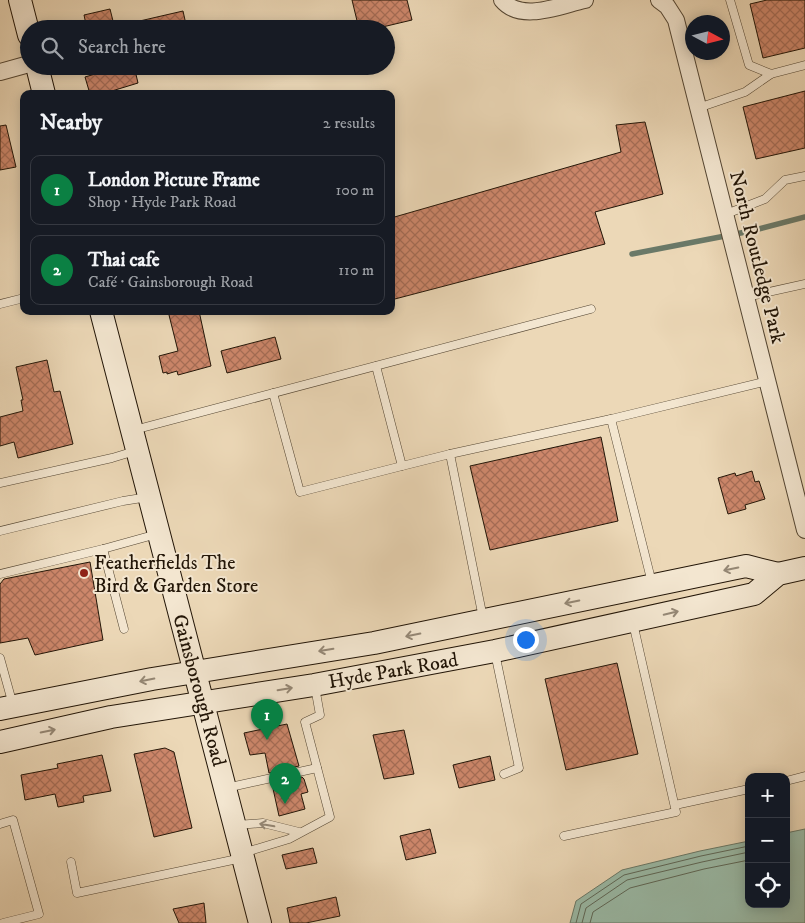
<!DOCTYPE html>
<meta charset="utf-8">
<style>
:root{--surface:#171b24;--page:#20242c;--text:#f1f3f6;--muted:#9ea1a6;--line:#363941;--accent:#0b8043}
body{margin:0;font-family:"IM FELL DW Pica",serif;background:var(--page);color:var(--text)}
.controls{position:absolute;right:15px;bottom:15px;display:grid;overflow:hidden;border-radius:10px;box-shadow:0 2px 12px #0003}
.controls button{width:45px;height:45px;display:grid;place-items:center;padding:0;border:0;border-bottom:1px solid var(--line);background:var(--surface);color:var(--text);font:25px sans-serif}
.compass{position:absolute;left:685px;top:15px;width:45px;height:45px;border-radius:50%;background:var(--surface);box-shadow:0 2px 12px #0003;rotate:97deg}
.you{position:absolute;left:525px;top:639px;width:18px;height:18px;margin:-12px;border:4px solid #fff;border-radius:50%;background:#1a73e8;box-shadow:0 0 0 8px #1a73e833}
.badge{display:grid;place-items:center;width:32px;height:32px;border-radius:50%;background:var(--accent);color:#fff;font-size:16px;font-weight:700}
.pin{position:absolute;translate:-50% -41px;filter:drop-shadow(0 1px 2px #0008)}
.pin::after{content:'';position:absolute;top:26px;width:18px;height:15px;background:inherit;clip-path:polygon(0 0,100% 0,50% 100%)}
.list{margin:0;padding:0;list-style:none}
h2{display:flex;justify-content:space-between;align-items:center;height:65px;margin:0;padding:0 20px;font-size:21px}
h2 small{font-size:16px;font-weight:400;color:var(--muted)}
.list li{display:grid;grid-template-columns:32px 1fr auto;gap:15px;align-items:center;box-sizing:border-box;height:70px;margin:0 10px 10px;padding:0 10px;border:1px solid var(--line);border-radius:10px}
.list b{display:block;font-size:19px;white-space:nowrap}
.list p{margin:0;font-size:16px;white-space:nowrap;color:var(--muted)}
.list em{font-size:16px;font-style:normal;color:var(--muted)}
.icon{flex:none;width:28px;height:28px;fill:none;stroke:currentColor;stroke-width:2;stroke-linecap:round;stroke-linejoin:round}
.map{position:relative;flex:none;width:805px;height:923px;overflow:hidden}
.search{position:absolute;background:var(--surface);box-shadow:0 2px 12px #0003;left:20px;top:20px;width:375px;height:55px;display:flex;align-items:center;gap:12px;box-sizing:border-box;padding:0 18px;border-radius:28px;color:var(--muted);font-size:19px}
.panel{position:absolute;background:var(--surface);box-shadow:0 2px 12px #0003;left:20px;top:90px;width:375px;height:225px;border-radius:10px}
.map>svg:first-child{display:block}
.water{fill:#9abba8;stroke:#6a7968}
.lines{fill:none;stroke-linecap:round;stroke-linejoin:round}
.shore{stroke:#5e6858;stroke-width:1}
.stream{stroke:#6a7968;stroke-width:5.5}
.building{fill:url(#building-cross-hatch);stroke:#221507}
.lane-casing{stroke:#544633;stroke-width:9}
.street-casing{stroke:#544633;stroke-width:18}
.secondary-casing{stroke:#221507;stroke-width:24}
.lane{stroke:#f3e6d0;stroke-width:8}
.street{stroke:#f3e6d0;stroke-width:16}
.secondary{stroke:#f3e6d0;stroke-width:22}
.oneway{stroke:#958876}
.poi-dot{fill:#8f2418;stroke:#f3e6d0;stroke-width:2}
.labels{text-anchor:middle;stroke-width:4;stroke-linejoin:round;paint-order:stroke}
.street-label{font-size:20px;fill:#221507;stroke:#f3e6d0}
.poi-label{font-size:20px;fill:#221507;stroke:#f3e6d0;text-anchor:start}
</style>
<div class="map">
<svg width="805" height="923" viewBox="0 0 805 923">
<defs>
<pattern id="building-cross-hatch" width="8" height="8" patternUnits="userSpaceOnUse" patternTransform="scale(1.25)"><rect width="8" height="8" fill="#cd876b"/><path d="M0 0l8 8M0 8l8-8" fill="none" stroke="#a66d56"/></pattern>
</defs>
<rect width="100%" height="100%" fill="#ecd8b7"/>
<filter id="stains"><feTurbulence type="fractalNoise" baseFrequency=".004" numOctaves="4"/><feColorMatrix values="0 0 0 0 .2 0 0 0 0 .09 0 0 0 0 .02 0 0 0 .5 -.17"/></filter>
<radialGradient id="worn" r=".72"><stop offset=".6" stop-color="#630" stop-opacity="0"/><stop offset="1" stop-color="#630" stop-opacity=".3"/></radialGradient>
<path class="water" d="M805,829V923H570L576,901L622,870L700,851L749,841V904H786V833Z"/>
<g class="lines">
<g class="shore">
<path d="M576,923L581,904L624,875L701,856L749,846"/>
<path d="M582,923L586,908L627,880L702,862L749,852"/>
<path d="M590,923L593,912L630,888L704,869L749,860"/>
</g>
<path class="stream" d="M632,254L751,231L805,217"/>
</g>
<g class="building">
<path d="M352,0H407L412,20L374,29H359Z"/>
<path d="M767,0H805V48L763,58L750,4Z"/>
<path d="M110,9L115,29H87L84,15Z"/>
<path d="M183,11L187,29H131V23Z"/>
<path d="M122,66H134L138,83L102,94H90L85,77Z"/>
<path d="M805,91V148L756,159L743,107Z"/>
<path d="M645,122L663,194L595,212L605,244L391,300V218L621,152L616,125Z"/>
<path d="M6,125L16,167L0,170V126Z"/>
<path d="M168,311H199L211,366L178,375L177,371L167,374V372L163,373L159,356L178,351Z"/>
<path d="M275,337L281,359L227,373L221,351Z"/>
<path d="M47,360L54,392L60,391L73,444L18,458L14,442L0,446V417L23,411L21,400H23L16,367Z"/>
<path d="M601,437L618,521L490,550L470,466Z"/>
<path d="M752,471L755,482L759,481L765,499L745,505L746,509L728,514L718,478L735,473L736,476Z"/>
<path d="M90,562L103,640L35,655L28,638L0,643V584L4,579Z"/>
<path d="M617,663L638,754L566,770L545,679Z"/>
<path d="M287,724L299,766L269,773L265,753L250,755L244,733Z"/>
<path d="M404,730L414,774L384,779L373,735Z"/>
<path d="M165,748L174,752L192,828L154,837L134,754Z"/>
<path d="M102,755L111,791L83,796L84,802L58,807L55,794L25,800L21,775L58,768L57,764Z"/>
<path d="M490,756L495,780L459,788L453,765Z"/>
<path d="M302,777L304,779L308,792L301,794L305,809L279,816L272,784Z"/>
<path d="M430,829L436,853L406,860L400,836Z"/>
<path d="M313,848L317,863L286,869L282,855Z"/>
<path d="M336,897L340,916L306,923H290L287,908Z"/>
<path d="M204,903L206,923H179L173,909Z"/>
</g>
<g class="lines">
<g class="lane-casing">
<g id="lane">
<path d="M730,0L749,65L771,74L805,65"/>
<path d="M698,108L745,92L771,74"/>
<path d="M726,214L765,199L785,180L805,176"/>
<path d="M746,297L805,284"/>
<path d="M0,304L24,298"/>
<path d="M376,366L402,466L450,454"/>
<path d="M273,393L300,492L402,466"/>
<path d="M611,419L768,381"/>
<path d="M134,430L591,309"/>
<path d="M0,483L112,458L135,451"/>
<path d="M0,531L123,501L148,497"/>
<path d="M103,549L124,629"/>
<path d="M0,574L103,549L157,534"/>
<path d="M483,618L450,454L611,419L652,583"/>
<path d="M495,653L519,768L504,774"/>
<path d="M0,658L13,705"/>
<path d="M786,781L805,776"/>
<path d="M226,788L317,768"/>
<path d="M675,805L749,789"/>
<path d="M0,824L13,820L39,914L3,923"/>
<path d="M237,825L263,823L299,832"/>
<path d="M564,836L676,812L633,623"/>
<path d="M243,853L289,839L330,817L305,722L320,715L315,687"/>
<path d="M71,862L77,893L242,858"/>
</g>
</g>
<g class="street-casing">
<g id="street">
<path d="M502,0C521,23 561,5 585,0"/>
<path d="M659,0L667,6L676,20L805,530"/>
<path d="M0,72L29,64"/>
</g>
</g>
<g class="secondary-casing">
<g id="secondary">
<path d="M20,0L29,35"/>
<path d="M37,66L44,94"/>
<path d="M101,311L260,923"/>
<path d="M0,709L152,679L374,643L746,566L778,574"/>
<path d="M0,742L111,717L314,685L495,651L754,594L778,574L805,568"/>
</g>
</g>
<use href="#lane" class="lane"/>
<use href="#street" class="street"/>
<use href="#secondary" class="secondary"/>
</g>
<defs><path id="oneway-shaft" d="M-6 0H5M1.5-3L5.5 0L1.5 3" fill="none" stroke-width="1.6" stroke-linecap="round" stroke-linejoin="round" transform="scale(1.25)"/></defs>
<g class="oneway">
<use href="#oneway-shaft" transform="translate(731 569) rotate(168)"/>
<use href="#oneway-shaft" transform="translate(572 602) rotate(168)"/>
<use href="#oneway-shaft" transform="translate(671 613) rotate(-13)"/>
<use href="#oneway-shaft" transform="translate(413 635) rotate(169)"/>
<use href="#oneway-shaft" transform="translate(326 650) rotate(171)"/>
<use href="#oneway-shaft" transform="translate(147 680) rotate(169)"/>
<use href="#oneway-shaft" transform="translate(285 689) rotate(-9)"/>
<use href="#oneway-shaft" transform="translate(48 731) rotate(-12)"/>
<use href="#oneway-shaft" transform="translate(267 825) rotate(-170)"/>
</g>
<circle class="poi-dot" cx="84" cy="573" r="5"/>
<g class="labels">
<g class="street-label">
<text transform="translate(758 257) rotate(76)" y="7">North Routledge Park</text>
<text transform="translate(393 670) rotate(-10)" y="7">Hyde Park Road</text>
<text transform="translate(200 690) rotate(75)" y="7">Gainsborough Road</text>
</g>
<g class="poi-label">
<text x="94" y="569">Featherfields The<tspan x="94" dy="23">Bird &amp; Garden Store</tspan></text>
</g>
</g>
<rect width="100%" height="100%" filter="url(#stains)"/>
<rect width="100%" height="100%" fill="url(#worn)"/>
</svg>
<div class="controls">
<button>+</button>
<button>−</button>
<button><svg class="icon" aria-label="locate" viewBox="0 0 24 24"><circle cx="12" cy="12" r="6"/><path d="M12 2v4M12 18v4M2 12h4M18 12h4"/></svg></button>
</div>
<svg class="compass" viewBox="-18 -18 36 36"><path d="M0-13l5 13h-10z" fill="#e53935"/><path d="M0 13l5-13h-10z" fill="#9ea1a6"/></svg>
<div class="you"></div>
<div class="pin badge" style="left:267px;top:740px">1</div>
<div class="pin badge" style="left:285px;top:804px">2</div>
<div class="search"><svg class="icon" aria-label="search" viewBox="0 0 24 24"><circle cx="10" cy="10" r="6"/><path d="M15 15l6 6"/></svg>Search here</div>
<section class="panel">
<h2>Nearby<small>2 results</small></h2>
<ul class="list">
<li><span class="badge">1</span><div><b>London Picture Frame</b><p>Shop · Hyde Park Road</p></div><em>100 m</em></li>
<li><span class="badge">2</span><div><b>Thai cafe</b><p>Café · Gainsborough Road</p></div><em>110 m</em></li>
</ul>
</section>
</div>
